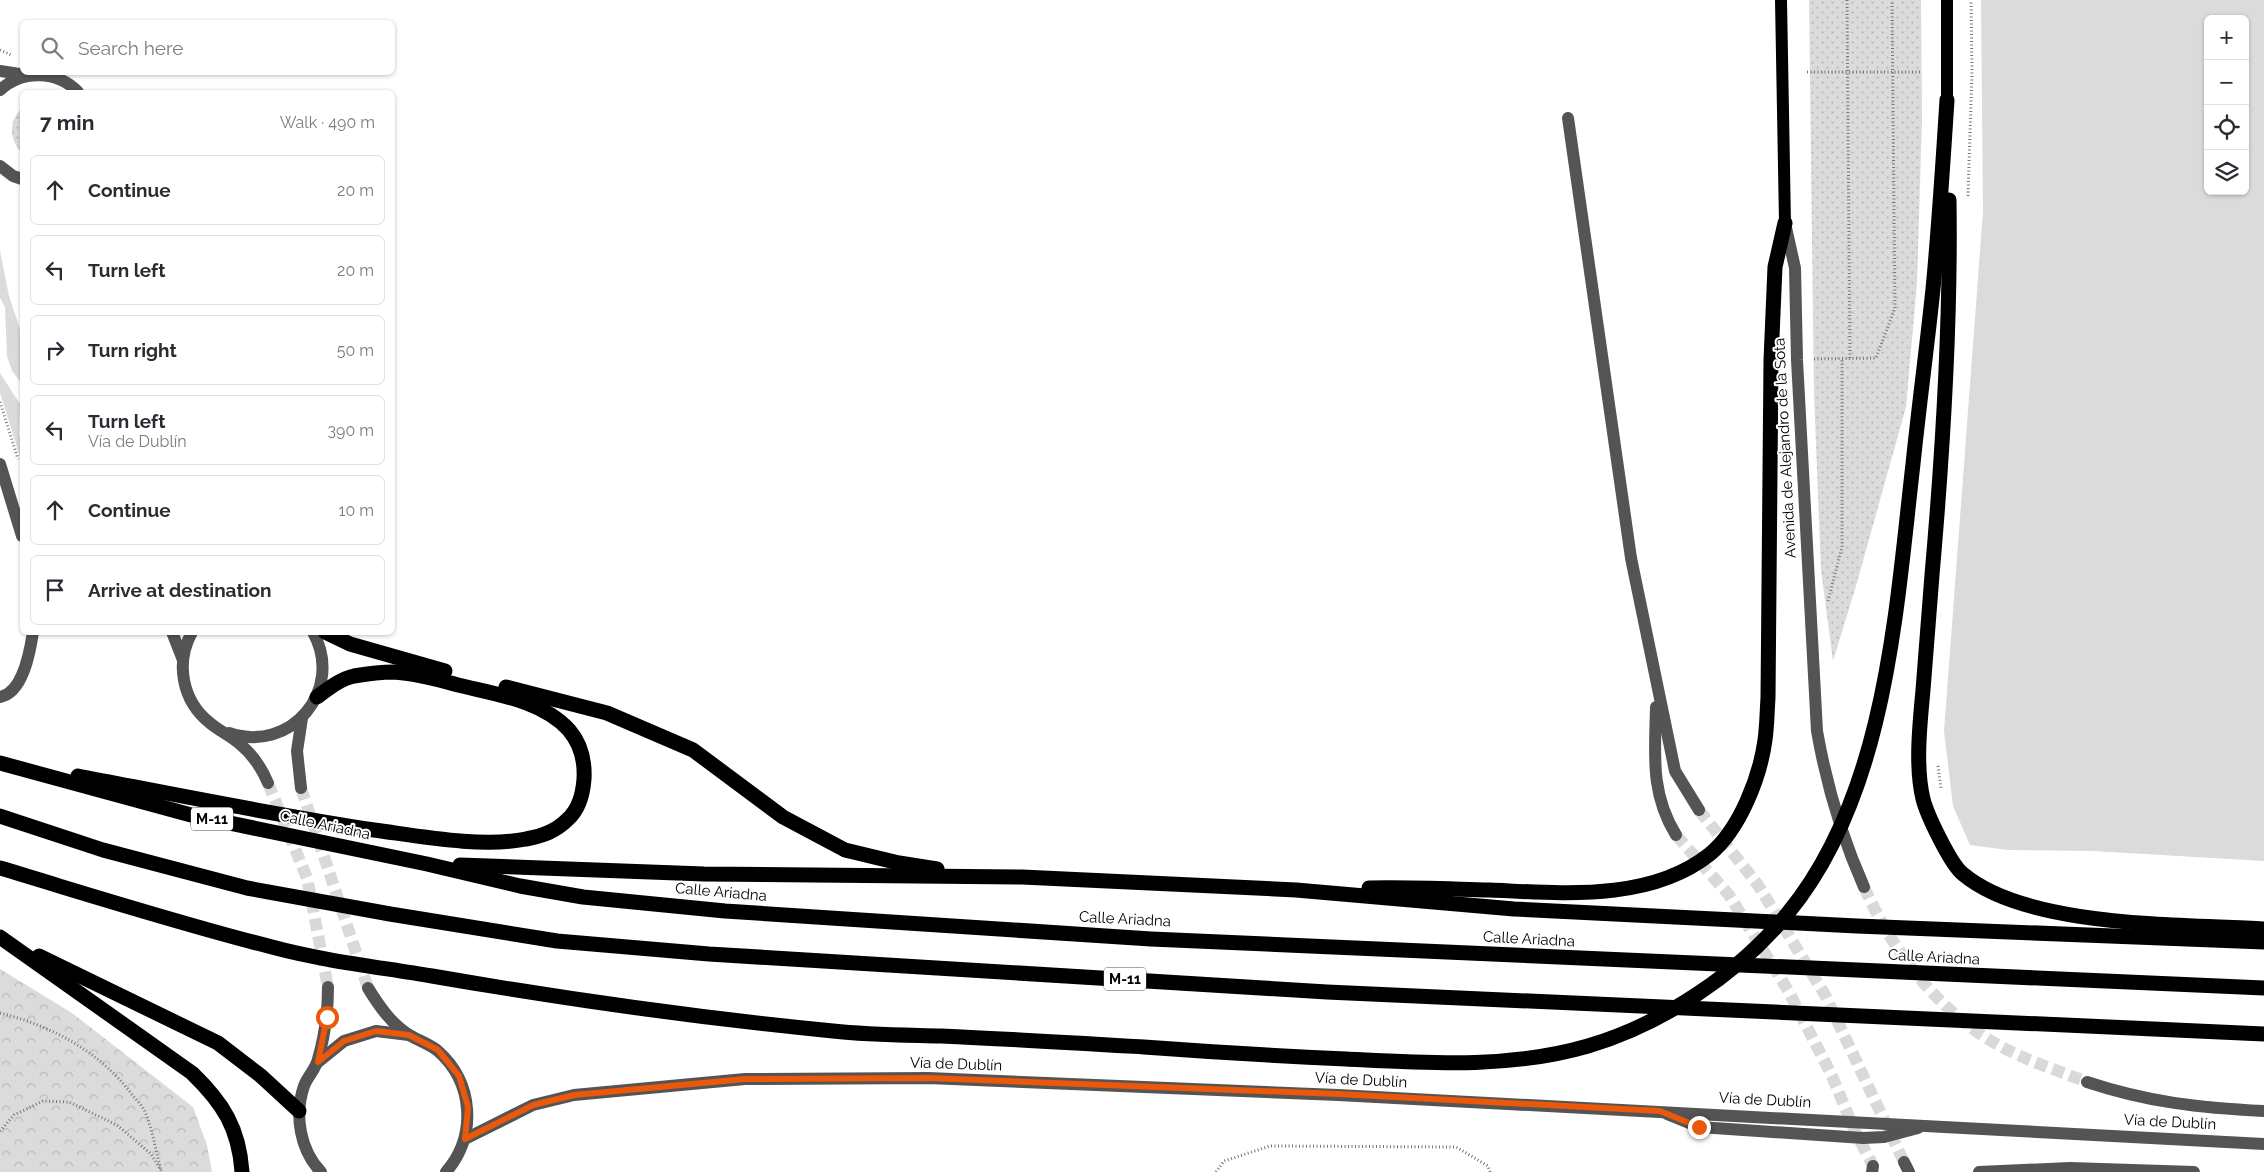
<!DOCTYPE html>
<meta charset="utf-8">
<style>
:root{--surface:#fff;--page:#f7f7f7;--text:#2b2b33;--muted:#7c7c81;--line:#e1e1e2}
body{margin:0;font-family:Raleway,sans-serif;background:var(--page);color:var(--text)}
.controls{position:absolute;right:15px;top:15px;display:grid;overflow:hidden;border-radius:8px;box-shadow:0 1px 4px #0004}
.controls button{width:45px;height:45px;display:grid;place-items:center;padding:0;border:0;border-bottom:1px solid var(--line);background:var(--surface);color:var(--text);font:25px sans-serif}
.stop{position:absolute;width:15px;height:15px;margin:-11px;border:4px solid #ea580c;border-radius:50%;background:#fff}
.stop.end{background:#ea580c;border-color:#fff;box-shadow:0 1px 5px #0008}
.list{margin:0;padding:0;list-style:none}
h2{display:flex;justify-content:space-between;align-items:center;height:65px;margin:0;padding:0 20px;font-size:21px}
h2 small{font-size:16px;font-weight:400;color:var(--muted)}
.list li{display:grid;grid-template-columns:32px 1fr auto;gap:15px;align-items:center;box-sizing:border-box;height:70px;margin:0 10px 10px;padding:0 10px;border:1px solid var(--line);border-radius:8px}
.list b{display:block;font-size:19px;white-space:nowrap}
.list p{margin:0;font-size:16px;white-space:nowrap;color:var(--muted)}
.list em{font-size:16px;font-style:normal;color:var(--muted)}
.icon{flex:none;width:28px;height:28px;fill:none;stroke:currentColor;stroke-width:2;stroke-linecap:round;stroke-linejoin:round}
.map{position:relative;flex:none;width:2264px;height:1172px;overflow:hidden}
.search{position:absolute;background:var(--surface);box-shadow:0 1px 4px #0004;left:20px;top:20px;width:375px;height:55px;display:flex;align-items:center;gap:12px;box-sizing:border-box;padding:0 18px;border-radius:8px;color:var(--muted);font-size:19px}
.panel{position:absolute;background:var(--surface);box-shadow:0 1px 4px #0004;left:20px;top:90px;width:375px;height:545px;border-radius:8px}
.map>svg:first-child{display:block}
.grass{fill:url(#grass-dots)}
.forest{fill:url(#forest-crowns)}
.garden{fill:#dbdbdb;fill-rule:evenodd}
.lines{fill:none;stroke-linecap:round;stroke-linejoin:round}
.minor-tunnel{stroke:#d9d9d9;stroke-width:12;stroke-dasharray:12 6;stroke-linecap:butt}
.path{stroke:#767676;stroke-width:3;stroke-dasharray:1 2.5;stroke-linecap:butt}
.minor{stroke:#545454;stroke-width:12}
.major{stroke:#000;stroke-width:12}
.highway{stroke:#000;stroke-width:15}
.route{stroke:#ea580c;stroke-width:6}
.labels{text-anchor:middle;stroke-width:4;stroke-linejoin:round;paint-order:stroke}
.shield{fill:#fff;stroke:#4c4c4c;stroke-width:1}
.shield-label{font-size:14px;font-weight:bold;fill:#000}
.street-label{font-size:15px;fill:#000;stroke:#fff}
</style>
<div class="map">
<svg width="2264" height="1172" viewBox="0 0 2264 1172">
<defs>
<pattern id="grass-dots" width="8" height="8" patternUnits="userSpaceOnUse" patternTransform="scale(1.25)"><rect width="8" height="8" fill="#dbdbdb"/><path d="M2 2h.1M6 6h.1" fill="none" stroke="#bababa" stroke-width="1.8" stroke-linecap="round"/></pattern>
<pattern id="forest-crowns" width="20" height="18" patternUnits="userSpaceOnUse" patternTransform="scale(1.25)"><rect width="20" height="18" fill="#dbdbdb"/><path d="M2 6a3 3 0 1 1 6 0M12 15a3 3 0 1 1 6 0" fill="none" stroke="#bababa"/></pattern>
</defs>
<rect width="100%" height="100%" fill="#fff"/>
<g class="grass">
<path d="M1809,0H1921L1922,119L1917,283L1906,407L1856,586L1833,661L1821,570L1814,394Z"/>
<path d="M22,108V153C9,140 8,121 22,108Z"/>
</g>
<path class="forest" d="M0,969L72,1013L193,1107L207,1145L212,1172H0Z"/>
<g class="garden">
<path d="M1981,0H2264V861L2093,851L2008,850L1970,845L1953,806L1944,731L1983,211ZM2208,19H2245V191H2208Z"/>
<path d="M0,251L9,296L22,335V384L12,371L7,356L5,307L0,298Z"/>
<path d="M0,373L20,404L19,435L22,443V463L0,393Z"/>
</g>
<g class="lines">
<g class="minor-tunnel">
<path d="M268,783L307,878L328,987"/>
<path d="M301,788L368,988"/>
<path d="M1699,810L1758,885L1825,995L1904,1162"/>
<path d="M1676,835L1729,895L1789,992L1832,1076L1853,1127L1873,1166"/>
<path d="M1864,887C1891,947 1932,1004 1988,1039C2018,1058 2054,1069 2087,1082"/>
</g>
<g class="path">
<path d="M1847,0L1850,359"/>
<path d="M0,50L11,55"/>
<path d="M1807,72H1922"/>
<path d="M1968,196L1972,72L1971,0"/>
<path d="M1814,359L1876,358L1895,308L1892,0"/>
<path d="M0,402L18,459"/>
<path d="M1828,601L1842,547V359"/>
<path d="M1938,766L1941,788"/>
<path d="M0,1013C52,1026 101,1052 133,1096C138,1101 144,1108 146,1114C153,1132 156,1152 161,1170"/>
<path d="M0,1131L14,1115L43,1101L69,1102L117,1125L151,1154L162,1172"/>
<path d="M1216,1172L1224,1161L1270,1146L1456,1147L1488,1166L1490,1172"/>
</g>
<g class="minor">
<path d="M0,71L26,75"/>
<path d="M0,90C22,70 57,70 78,92"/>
<path d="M1568,118L1631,558L1675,771L1699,810"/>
<path d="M0,166L13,176L22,179"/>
<path d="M1785,223L1795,268L1797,360L1817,731C1827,788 1841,835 1864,887"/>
<path d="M0,464L22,536"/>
<path d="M172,632L183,660"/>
<path d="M192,632C175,663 182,701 210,723C219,731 232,736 241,745C253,755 262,769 268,783"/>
<path d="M0,697C23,693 30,652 33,632"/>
<path d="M1656,707C1655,754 1650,793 1676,835"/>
<path d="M229,733C291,754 345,690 313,632"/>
<path d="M301,788L297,751L302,718"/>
<path d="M368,988C379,1006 392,1025 411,1036C420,1041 431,1045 438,1051C474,1083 477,1136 446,1172"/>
<path d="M318,1062L344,1041L376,1031L409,1035"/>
<path d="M2087,1082C2147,1102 2200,1108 2264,1111"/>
<path d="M1667,1114L1699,1127L1863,1138L1884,1137L1918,1128"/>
<path d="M465,1139L533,1105L574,1095L745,1079L928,1078L1338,1095L2264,1144"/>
<path d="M1904,1162L1909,1172"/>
<path d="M321,1172C300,1150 294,1115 304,1086C307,1077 316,1069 318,1059C325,1035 328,1012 328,987"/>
<path d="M1872,1172L1873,1166"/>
<path d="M1979,1172L2070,1168L2194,1172"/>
</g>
<g class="major">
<path d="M1781,0L1785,223"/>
<path d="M1947,0V100"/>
</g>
<g class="highway">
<path d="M1949,200C1951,326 1943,450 1932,575C1929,613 1926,651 1923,690C1920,723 1915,766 1923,799C1927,815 1951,865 1963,874C2027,928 2182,924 2264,929"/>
<path d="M325,632L350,644L445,671"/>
<path d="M506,687L607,713L693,750L783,817L845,850L899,863L937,869"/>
<path d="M0,763L191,815L427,864L520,886L583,897L725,911L1151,939L2264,988"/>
<path d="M78,776C177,795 275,815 374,830C419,836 482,848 526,839C543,836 556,831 568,819C579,809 583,793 584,779C585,761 581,744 569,730C542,700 494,694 458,685C437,679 415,673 393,672C381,672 366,674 354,676C340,679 328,689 317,697"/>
<path d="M0,816L103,850L247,888L390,914L557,941L709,954L1327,992L2264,1034"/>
<path d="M460,865L704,874L1022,877L1296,890L1514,909L1857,926L2264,942"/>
<path d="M0,868C90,895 181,924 272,947C324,961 379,967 432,976C565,999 699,1018 833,1031C869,1035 906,1035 941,1036C1009,1039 1076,1043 1144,1047C1211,1052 1279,1056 1346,1059C1427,1063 1509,1069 1588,1046C1663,1024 1739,973 1788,913C1886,794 1896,611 1913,464C1919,405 1927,347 1933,289C1939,226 1943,163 1947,100"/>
<path d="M1369,888C1409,887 1450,889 1490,890C1562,893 1650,902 1710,854C1740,829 1760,777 1765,740C1767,726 1767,712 1768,698L1771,360L1775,267L1785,223"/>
<path d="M0,937L192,1073C223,1103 239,1128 242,1172"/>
<path d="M39,956L218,1043L261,1076L299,1111"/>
</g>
</g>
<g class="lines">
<path class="route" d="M327,1017L318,1062L344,1041L376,1031L409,1035L438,1050L459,1076L468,1107L465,1139L533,1105L574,1095L745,1079L928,1078L1338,1094L1660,1111L1699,1127"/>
</g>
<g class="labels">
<g class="shield">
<rect x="191" y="807.5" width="42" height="23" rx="4"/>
<rect x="1104" y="967.5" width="42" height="23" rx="4"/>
</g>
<g class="shield-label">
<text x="212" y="824">M-11</text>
<text x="1125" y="984">M-11</text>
</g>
<g class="street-label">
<text transform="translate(1785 448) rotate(-93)" y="5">Avenida de Alejandro de la Sota</text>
<text transform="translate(325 825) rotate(12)" y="5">Calle Ariadna</text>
<text transform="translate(721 892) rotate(5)" y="5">Calle Ariadna</text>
<text transform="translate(1125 919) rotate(3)" y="5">Calle Ariadna</text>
<text transform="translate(1529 939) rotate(3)" y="5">Calle Ariadna</text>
<text transform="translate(1934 957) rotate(3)" y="5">Calle Ariadna</text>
<text transform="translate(956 1064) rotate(2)" y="5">Vía de Dublín</text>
<text transform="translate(1361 1080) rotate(3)" y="5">Vía de Dublín</text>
<text transform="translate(1765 1100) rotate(3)" y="5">Vía de Dublín</text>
<text transform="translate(2170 1122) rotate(3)" y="5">Vía de Dublín</text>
</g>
</g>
</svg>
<div class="controls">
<button>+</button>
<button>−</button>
<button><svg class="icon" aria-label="locate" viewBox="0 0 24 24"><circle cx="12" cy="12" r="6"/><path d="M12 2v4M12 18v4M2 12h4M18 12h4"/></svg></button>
<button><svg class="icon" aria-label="layers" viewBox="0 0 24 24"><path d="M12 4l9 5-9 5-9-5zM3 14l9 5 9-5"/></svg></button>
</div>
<div class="stop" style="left:327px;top:1017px"></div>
<div class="stop end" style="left:1699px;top:1127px"></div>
<div class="search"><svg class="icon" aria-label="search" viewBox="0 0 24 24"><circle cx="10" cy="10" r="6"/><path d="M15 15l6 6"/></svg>Search here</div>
<section class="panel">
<h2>7 min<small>Walk · 490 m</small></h2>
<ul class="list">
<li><svg class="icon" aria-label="ahead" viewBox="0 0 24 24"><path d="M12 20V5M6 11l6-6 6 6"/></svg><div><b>Continue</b></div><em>20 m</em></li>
<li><svg class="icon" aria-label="left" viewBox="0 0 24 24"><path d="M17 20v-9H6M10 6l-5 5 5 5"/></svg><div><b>Turn left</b></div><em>20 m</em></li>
<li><svg class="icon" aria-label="right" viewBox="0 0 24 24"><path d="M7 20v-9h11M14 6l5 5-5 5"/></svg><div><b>Turn right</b></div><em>50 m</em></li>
<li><svg class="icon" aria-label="left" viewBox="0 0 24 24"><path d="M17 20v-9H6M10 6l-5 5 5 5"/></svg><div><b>Turn left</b><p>Vía de Dublín</p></div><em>390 m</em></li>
<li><svg class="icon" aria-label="ahead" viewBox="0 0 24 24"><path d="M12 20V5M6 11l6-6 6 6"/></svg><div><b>Continue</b></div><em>10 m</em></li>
<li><svg class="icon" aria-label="arrive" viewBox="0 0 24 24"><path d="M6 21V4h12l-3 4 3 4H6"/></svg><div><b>Arrive at destination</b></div></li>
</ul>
</section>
</div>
